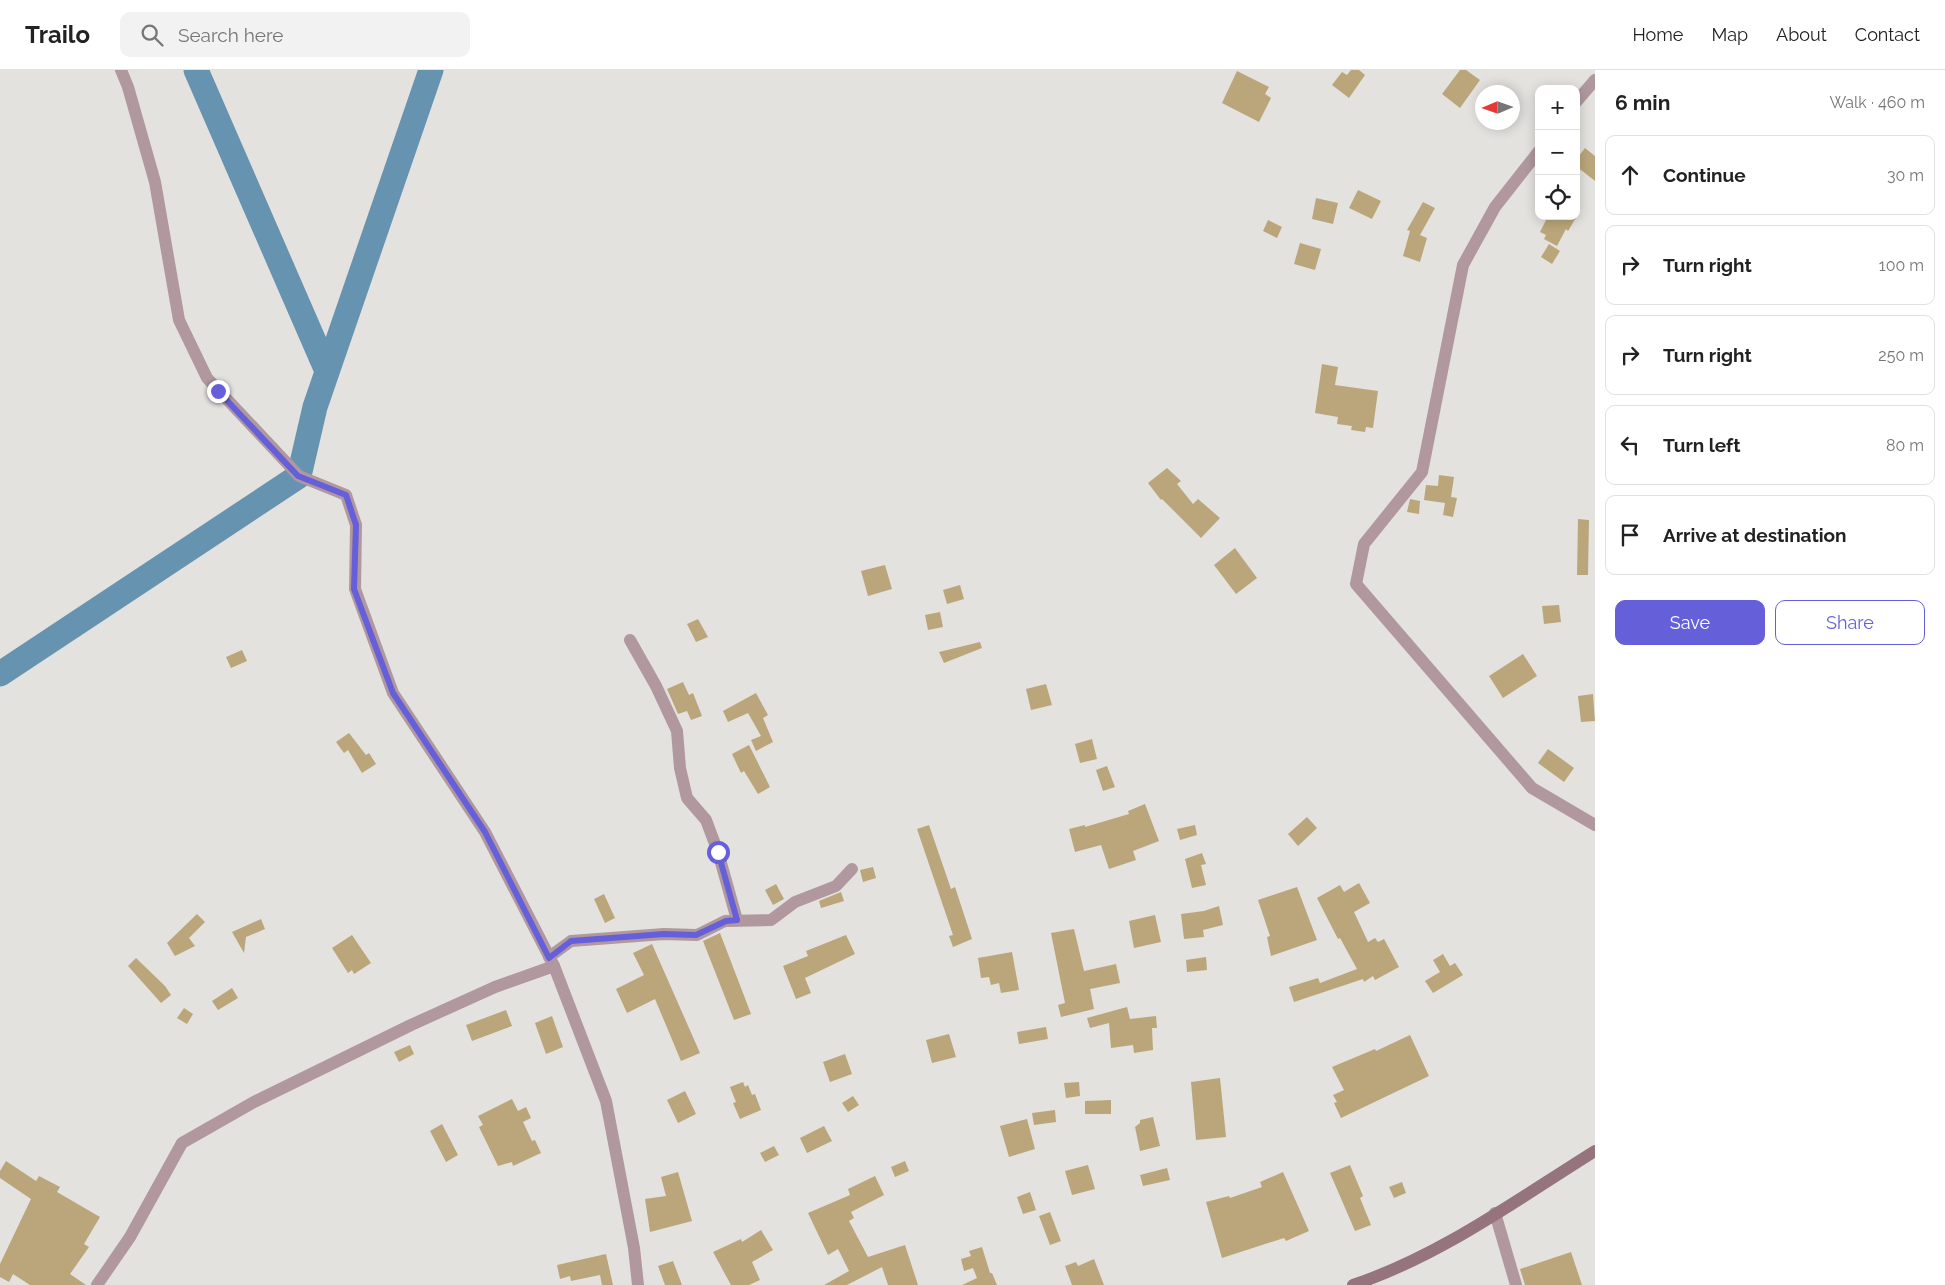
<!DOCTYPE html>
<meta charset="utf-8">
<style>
:root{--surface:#fff;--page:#f2f2f2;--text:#222;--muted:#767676;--line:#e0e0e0;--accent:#6560d9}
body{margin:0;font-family:Raleway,sans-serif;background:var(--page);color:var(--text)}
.controls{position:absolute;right:15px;top:15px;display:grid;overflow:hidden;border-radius:10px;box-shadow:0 2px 12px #0003}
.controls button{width:45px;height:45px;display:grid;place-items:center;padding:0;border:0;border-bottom:1px solid var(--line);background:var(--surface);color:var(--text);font:25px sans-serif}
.compass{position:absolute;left:1475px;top:15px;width:45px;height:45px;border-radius:50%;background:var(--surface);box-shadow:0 2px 12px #0003;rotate:268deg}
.stop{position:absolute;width:15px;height:15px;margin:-11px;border:4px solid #6560d9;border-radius:50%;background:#fff}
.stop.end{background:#6560d9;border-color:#fff;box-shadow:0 1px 5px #0008}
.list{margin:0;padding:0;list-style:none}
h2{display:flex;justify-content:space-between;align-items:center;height:65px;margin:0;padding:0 20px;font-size:21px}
h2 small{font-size:16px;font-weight:400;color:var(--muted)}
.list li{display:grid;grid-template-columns:32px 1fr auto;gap:15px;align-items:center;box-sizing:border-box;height:80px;margin:0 10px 10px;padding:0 10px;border:1px solid var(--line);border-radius:10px}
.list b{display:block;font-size:19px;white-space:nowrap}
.list em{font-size:16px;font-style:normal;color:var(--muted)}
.actions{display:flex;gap:10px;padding:15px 20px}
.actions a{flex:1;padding:11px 0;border:1px solid var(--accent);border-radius:10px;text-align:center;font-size:18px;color:var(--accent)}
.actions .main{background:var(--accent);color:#fff}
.icon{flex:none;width:28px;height:28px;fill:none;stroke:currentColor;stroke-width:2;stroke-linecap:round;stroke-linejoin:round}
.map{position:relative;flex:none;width:1595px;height:1215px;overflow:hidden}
header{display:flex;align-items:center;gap:30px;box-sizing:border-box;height:70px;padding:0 25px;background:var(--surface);border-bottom:1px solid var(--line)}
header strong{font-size:24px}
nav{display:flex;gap:28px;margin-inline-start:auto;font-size:18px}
.search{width:350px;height:45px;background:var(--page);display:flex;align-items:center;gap:12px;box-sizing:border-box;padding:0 18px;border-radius:10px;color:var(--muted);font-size:19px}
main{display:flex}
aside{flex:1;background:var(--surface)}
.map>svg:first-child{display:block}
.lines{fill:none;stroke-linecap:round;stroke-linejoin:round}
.river{stroke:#6693af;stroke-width:25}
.building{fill:#baa67a}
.minor{stroke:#b0989e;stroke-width:12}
.secondary{stroke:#96747d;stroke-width:12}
.route{stroke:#6560d9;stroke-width:6}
</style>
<header>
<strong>Trailo</strong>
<div class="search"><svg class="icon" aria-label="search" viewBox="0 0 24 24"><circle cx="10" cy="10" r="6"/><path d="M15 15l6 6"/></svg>Search here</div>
<nav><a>Home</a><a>Map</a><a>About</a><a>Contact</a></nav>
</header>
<main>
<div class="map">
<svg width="1595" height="1215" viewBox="0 0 1595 1215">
<rect width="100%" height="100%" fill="#e4e2df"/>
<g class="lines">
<g class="river">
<path d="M196,0L327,301"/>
<path d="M0,604L299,406L315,337L431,0"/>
</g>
</g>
<g class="building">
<path d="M1351,0H1359L1365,5L1349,28L1332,15L1342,2L1347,5Z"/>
<path d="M1460,0H1466L1480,10L1460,38L1442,24Z"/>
<path d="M1237,1L1269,17L1265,24L1271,28L1259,52L1222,33Z"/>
<path d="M1585,78L1595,86V111L1576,96V90Z"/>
<path d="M1358,120L1381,131L1372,149L1349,138Z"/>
<path d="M1316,128L1338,133L1333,154L1312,149Z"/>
<path d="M1423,132L1435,138L1420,165L1427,168L1420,192L1403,186L1410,161L1407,160Z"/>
<path d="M1548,146H1577L1568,161L1566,159L1557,176L1544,169L1546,165L1540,162Z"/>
<path d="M1268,150L1282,157L1277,168L1263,161Z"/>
<path d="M1300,173L1321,179L1315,200L1294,194Z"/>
<path d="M1549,174L1560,181L1552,194L1541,187Z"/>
<path d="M1322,294L1338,297L1335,315L1378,321L1373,358L1366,357L1365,362L1351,360L1352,356L1337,354L1338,347L1315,343Z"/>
<path d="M1167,398L1181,411L1177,414L1193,434L1198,429L1220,448L1201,468L1162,429L1161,430L1148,413Z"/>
<path d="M1439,405L1454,407L1451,427L1457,428L1453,447L1443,445L1445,433L1424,430L1426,415L1438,416Z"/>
<path d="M1410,429L1420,431L1419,444L1407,442Z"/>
<path d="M1578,449L1589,450L1588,505H1577Z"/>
<path d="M1235,478L1257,508L1236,524L1214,495Z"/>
<path d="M885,495L892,519L868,526L861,501Z"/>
<path d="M960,515L964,529L947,534L943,520Z"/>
<path d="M1559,535L1561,552L1544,554L1542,536Z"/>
<path d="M940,542L943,557L928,560L925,545Z"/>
<path d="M698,549L708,567L696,572L687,554Z"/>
<path d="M980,572L982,578L944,593L939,582Z"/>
<path d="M242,580L247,591L231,598L226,587Z"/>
<path d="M1523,584L1537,606L1503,628L1489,606Z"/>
<path d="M683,612L689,625L693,623L702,646L691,650L687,641L678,644L667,619Z"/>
<path d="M1046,614L1052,635L1031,640L1026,619Z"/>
<path d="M756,623L768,645L763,648L773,672L756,681L751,670L761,666L748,643L728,652L723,641Z"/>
<path d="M1593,624L1595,651L1581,652L1578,626Z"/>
<path d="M349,663L366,685L369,683L376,694L362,703L348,680L344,683L336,672Z"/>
<path d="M1092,669L1097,689L1080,693L1075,674Z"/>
<path d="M749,675L770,717L758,724L744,701L741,703L732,684Z"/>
<path d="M1548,679L1574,698L1564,712L1538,693Z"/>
<path d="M1107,696L1115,717L1103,721L1096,700Z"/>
<path d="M1145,734L1159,771L1133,781L1136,790L1109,799L1101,775L1075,782L1069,759L1085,755V757L1129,744L1128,741Z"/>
<path d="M1307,747L1317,758L1298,776L1288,764Z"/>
<path d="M929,755L951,819L955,817L972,869L953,877L949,866L953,865L917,759Z"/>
<path d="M1195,755L1197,765L1180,770L1177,759Z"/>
<path d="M1202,783L1206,794L1201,795L1206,815L1192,818L1185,789Z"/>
<path d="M873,797L876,808L863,812L860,800Z"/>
<path d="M1359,813L1370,833L1354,842L1368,872L1375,868L1378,872L1384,869L1399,897L1375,910L1373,906L1364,912L1363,909L1294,932L1289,917L1318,908L1320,913L1357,899L1340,868L1338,869L1317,828L1340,815L1344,822Z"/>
<path d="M776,814L784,829L773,835L765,820Z"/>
<path d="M1297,817L1317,870L1271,886L1267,867L1270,866L1258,830Z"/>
<path d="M841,822L844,831L821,838L819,831Z"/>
<path d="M604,824L615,848L605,853L594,829Z"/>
<path d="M1219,836L1223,855L1203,860L1204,867L1184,869L1181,844L1204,841Z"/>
<path d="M197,844L205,852L189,868L195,876L175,886L167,873Z"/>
<path d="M1155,845L1161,872L1134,878L1129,851Z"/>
<path d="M261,849L265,859L246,867L244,883L232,862Z"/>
<path d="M1074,859L1084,901L1116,894L1120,913L1090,919L1094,939L1061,947L1058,935L1065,933L1051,863Z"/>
<path d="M720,863L751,944L734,950L703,871Z"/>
<path d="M352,865L371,893L354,904L352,900L348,903L332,878Z"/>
<path d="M846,865L855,884L805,908L811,923L796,929L783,896L808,886L806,881Z"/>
<path d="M652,874L700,983L681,991L655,929L627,943L616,919L644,905L633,883Z"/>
<path d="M1012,882L1019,920L1001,923L999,913L991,915L989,907L981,908L978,888Z"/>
<path d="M1443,884L1450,896L1455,893L1463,905L1433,923L1425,911L1440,902L1433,890Z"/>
<path d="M1206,887L1207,900L1187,902L1186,890Z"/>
<path d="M136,888L165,916L171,925L161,933L128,896Z"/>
<path d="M232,918L238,928L218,940L212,931Z"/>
<path d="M1127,937L1130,949L1156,946L1157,958H1152L1153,980L1134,983L1133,975L1111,978L1109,953L1090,958L1087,948Z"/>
<path d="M184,938L193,944L187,954L177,948Z"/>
<path d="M506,940L512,956L472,971L466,955Z"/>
<path d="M552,946L563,977L546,984L535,953Z"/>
<path d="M1046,957L1048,969L1019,974L1017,962Z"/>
<path d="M949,964L956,987L932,993L926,970Z"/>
<path d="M1410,965L1429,1006L1341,1048L1334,1033L1337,1032L1333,1025L1344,1020L1332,997L1375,979L1376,981Z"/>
<path d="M410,975L414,984L399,992L394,982Z"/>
<path d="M845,984L852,1004L830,1012L823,992Z"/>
<path d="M1220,1008L1226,1067L1196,1070L1191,1012Z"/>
<path d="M743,1012L745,1017L748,1015L752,1025L755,1024L761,1040L740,1049L733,1033L736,1032L730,1017Z"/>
<path d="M1079,1012L1080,1026L1066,1028L1064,1013Z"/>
<path d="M685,1021L696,1044L678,1053L667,1030Z"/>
<path d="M853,1026L859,1035L848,1042L842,1033Z"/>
<path d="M512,1029L518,1041L526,1037L531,1048L523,1052L532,1071L535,1070L541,1083L513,1096L512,1092L498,1096L479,1057L483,1055L478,1046Z"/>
<path d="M1111,1030V1044H1085V1031Z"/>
<path d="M1055,1040L1056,1052L1034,1055L1032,1043Z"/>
<path d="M1153,1047L1160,1076L1140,1081L1135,1057L1140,1053V1050Z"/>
<path d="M1027,1049L1035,1079L1009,1087L1000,1056Z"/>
<path d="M442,1054L458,1085L446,1092L430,1061Z"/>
<path d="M824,1056L832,1071L807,1083L800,1068Z"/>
<path d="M774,1076L779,1085L765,1092L760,1083Z"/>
<path d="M6,1091L36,1111L39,1106L60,1117L57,1122L100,1147L84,1174L89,1177L70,1204L86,1215H30L13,1204L9,1212L0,1207V1194L31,1129L0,1108V1101Z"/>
<path d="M905,1091L909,1101L895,1107L891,1097Z"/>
<path d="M1088,1095L1095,1119L1072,1125L1065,1101Z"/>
<path d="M1350,1095L1363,1126L1360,1128L1371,1155L1355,1161L1330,1103Z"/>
<path d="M1167,1098L1170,1110L1143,1116L1140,1105Z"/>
<path d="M678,1102L692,1151L650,1162L645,1129L666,1126L661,1107Z"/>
<path d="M1283,1102L1309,1161L1286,1171L1284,1168L1222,1188L1206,1132L1229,1126L1230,1128L1262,1117L1260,1112Z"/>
<path d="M875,1106L884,1125L851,1142L854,1148L849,1151L868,1187L905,1175L918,1215H888L882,1197L847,1215H824L849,1201L838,1179L828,1185L808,1143L850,1125L848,1119Z"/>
<path d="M1402,1112L1406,1123L1394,1128L1389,1117Z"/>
<path d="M1030,1122L1036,1140L1023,1144L1017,1127Z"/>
<path d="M1050,1142L1061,1171L1050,1175L1039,1146Z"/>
<path d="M761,1160L773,1180L752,1192L760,1210L749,1215H731L713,1182L741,1169L742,1172Z"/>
<path d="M982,1177L990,1203H992L997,1215H962L977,1208L973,1198L964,1201L961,1189L971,1186L969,1181Z"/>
<path d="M1571,1182L1582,1215H1525L1520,1199Z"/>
<path d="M606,1184L613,1215H602L600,1205L571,1211L570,1206L560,1209L557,1195Z"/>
<path d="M1094,1189L1104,1215H1072L1065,1196L1076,1192L1078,1196Z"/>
<path d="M673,1191L682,1215H665L658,1196Z"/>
</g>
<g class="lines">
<g class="minor">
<path d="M121,0L128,17L155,112L179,250L207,308L299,406L346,425L356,455L355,519L393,623L485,762L554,896L606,1031L634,1178L638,1215"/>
<path d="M1576,32L1595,10"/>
<path d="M1539,81L1495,137L1463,195L1422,402L1364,474L1356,514L1532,718L1595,755"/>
<path d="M630,570L656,616L677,661L680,698L687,728L706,750L718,782L737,850"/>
<path d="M549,887L571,871L664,864L697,865L725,851L771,850L795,832L836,816L852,799"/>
<path d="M1495,1143L1516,1215"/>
<path d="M97,1215L130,1167L182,1073L254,1032L411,955L495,917L554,896"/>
</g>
<path class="secondary" d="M1353,1215C1440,1186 1518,1129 1595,1081"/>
</g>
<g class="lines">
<path class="route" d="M218,321L298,406L346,425L356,455L354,519L393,623L485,762L549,888L571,871L664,864L696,865L726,851L737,850L718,782"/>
</g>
</svg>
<div class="controls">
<button>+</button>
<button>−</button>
<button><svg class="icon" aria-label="locate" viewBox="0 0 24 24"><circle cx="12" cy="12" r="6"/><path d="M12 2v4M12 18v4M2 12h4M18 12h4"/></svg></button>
</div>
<svg class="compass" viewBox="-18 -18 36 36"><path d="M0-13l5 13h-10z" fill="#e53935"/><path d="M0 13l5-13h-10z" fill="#767676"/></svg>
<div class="stop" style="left:718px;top:782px"></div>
<div class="stop end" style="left:218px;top:321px"></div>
</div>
<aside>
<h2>6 min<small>Walk · 460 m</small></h2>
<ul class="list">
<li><svg class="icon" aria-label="ahead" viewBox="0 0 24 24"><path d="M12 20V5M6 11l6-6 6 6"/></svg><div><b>Continue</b></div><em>30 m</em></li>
<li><svg class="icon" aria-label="right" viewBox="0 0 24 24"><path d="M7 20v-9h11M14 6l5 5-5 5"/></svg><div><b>Turn right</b></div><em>100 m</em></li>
<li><svg class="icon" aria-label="right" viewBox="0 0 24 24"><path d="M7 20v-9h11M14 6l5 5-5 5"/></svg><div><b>Turn right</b></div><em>250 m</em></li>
<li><svg class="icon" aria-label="left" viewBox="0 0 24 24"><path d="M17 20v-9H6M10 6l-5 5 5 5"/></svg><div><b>Turn left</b></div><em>80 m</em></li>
<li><svg class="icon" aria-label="arrive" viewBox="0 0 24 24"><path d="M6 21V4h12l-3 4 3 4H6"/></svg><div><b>Arrive at destination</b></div></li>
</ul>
<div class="actions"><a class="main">Save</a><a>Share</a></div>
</aside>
</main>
